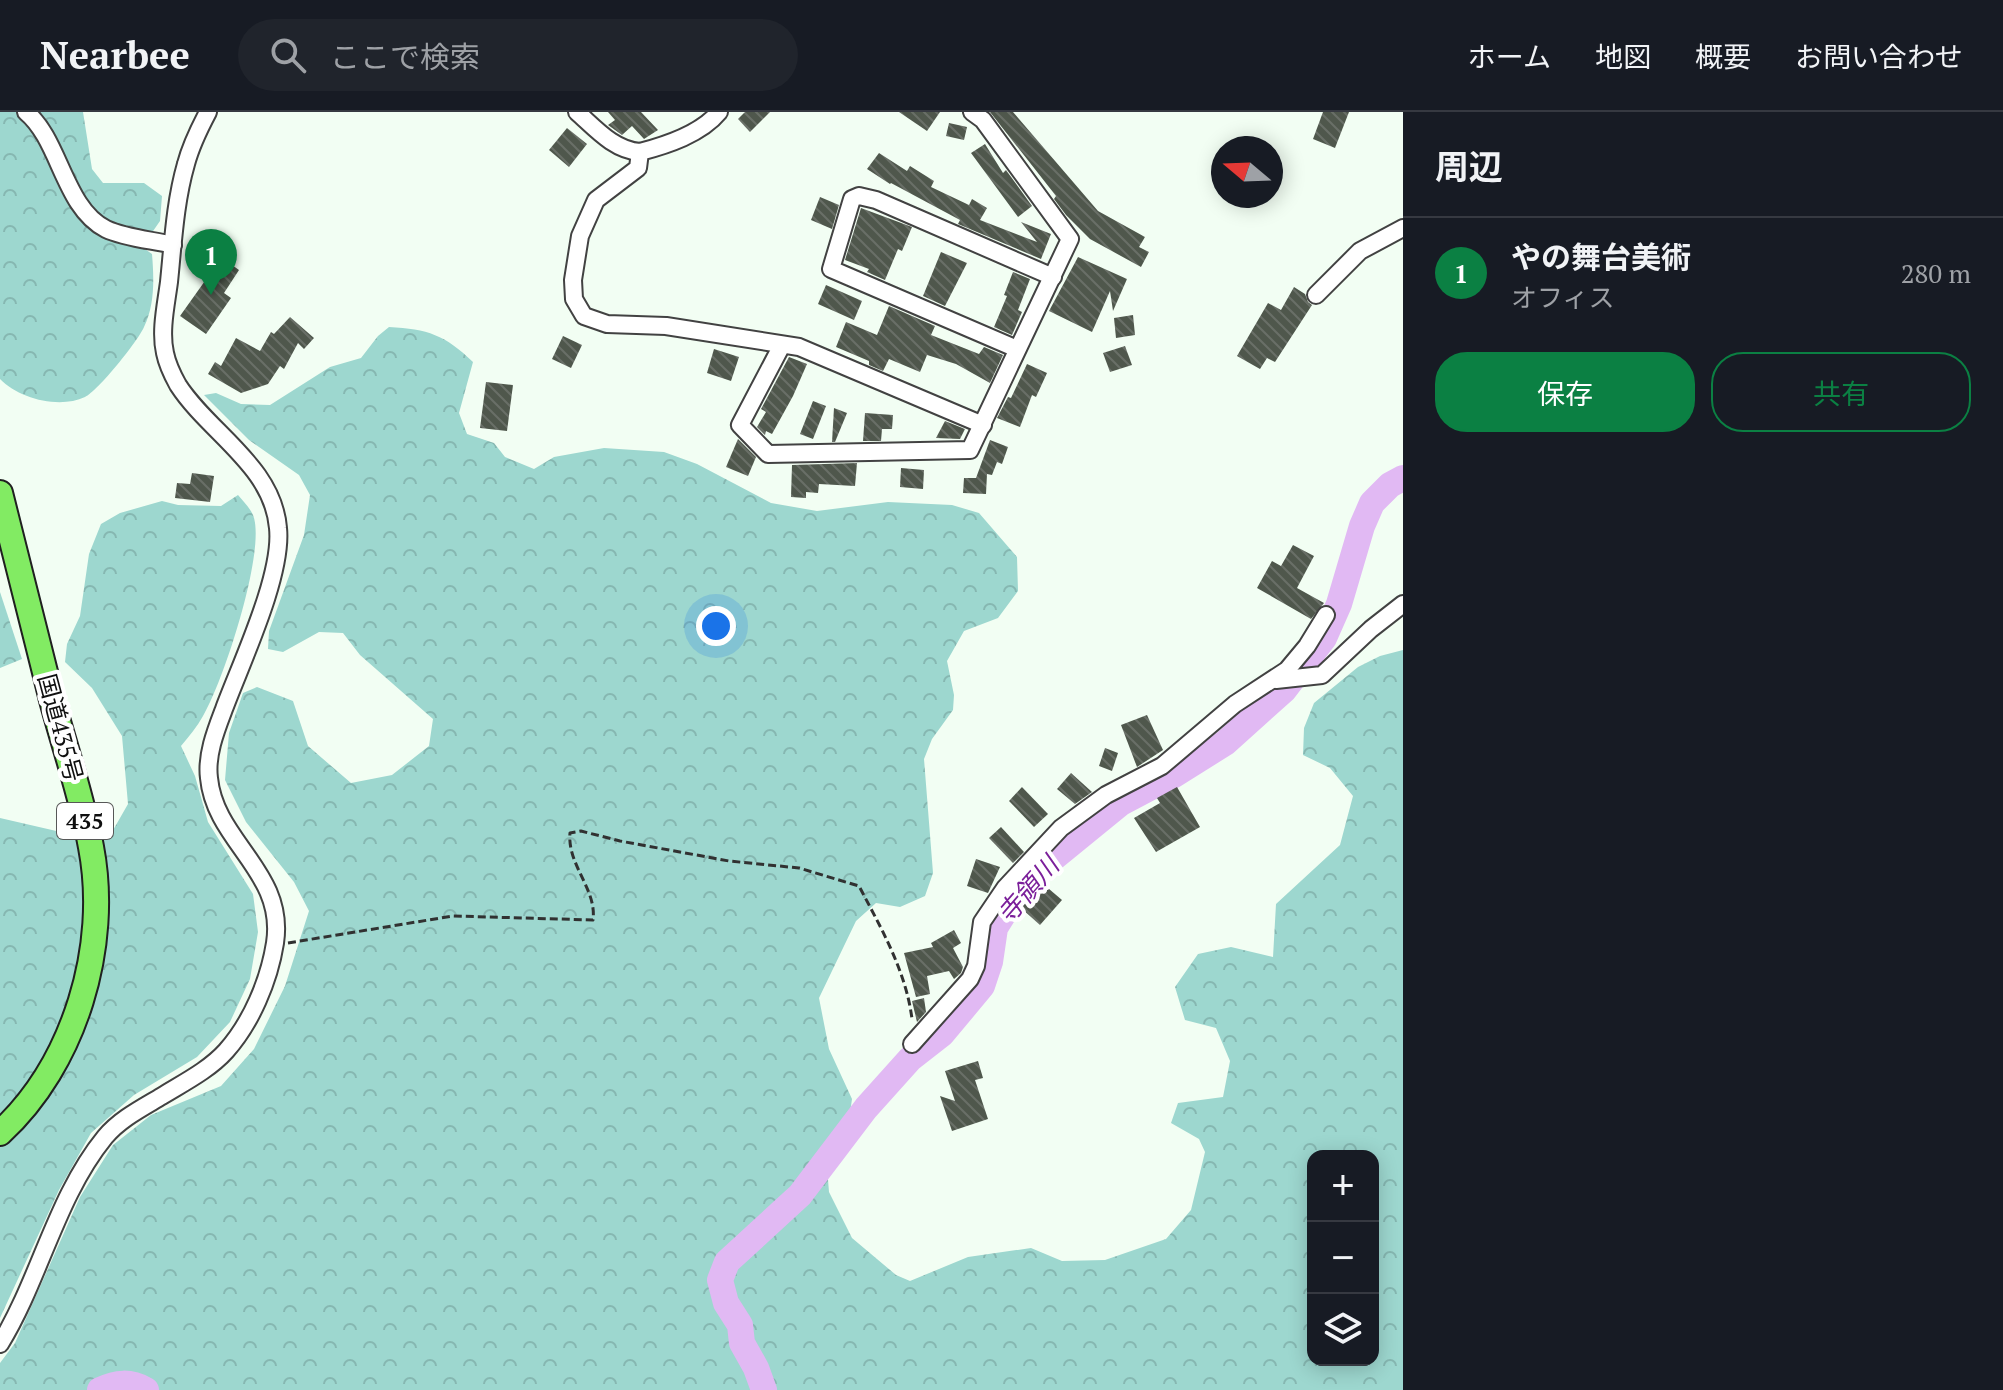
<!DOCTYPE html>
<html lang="ja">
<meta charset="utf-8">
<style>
:root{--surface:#171b24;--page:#20242c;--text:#f1f3f6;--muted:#9ea1a6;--line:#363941;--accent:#0b8043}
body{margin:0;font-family:"PT Serif","Noto Sans JP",serif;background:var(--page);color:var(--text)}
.controls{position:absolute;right:24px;bottom:24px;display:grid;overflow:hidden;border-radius:16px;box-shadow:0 4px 20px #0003}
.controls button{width:72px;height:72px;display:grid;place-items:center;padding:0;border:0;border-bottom:2px solid var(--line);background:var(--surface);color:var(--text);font:40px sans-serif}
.compass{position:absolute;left:1211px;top:24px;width:72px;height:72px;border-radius:50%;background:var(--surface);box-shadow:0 4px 20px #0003;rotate:289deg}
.you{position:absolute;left:716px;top:514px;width:28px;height:28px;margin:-20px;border:6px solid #fff;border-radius:50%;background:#1a73e8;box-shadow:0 0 0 12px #1a73e833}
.badge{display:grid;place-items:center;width:52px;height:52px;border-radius:50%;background:var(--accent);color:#fff;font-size:26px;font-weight:700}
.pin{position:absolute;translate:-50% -66px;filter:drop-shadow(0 2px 4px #0008)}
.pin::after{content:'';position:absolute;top:42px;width:28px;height:24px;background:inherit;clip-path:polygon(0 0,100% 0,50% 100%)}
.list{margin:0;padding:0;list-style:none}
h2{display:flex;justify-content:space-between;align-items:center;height:104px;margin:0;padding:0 32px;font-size:34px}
h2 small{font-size:26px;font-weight:400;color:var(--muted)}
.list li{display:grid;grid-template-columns:52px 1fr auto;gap:24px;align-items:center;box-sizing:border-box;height:112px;padding:0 32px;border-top:2px solid var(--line)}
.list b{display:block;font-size:30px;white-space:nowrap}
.list p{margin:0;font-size:26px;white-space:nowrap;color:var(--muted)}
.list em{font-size:26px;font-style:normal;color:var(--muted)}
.actions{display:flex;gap:16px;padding:24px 32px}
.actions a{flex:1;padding:18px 0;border:2px solid var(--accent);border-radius:32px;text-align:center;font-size:28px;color:var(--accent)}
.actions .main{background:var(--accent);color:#fff}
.icon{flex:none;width:44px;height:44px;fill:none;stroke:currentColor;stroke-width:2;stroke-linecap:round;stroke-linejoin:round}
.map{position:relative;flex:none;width:1403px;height:1278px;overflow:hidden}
header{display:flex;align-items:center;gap:48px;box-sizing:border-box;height:112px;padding:0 40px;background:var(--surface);border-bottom:2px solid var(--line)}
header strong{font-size:38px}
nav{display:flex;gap:44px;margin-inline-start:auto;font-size:28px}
.search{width:560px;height:72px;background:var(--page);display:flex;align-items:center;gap:20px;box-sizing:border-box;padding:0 28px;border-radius:44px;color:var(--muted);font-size:30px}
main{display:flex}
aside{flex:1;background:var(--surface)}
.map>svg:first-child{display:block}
.forest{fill:url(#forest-crowns);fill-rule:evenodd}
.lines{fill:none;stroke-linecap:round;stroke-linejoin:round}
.river{stroke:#e1b9f3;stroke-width:26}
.building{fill:url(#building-back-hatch)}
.minor-casing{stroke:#424242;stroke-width:20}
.highway-casing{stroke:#202020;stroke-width:28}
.path{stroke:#313131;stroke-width:3;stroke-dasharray:8 4;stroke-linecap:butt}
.minor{stroke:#fff;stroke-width:16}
.highway{stroke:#82eb63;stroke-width:24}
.labels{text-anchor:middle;stroke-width:8;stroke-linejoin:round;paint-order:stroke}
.shield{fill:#fff;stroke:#575757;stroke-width:2}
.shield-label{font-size:22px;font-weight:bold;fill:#0f0f0f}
.street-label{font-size:24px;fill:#0f0f0f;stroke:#fff}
.water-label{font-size:26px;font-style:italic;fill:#7b1f9a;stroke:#fff}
</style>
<header>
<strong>Nearbee</strong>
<div class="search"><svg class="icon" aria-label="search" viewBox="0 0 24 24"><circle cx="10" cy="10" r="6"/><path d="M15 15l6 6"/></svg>ここで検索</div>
<nav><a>ホーム</a><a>地図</a><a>概要</a><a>お問い合わせ</a></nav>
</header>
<main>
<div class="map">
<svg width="1403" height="1278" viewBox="0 0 1403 1278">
<defs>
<pattern id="forest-crowns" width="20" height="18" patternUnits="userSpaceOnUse" patternTransform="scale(2)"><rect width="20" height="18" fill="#9dd7cf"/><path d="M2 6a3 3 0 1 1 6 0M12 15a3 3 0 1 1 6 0" fill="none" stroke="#86b7b1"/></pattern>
<pattern id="building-back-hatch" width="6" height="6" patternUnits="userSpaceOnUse" patternTransform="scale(2)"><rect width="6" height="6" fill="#4f574c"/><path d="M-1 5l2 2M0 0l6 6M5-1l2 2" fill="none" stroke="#696f67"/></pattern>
</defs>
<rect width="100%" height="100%" fill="#f2fef3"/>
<g class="forest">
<path d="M0,0H83L92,57L103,71H144L162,84L160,109L142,135L152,142C154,166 155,193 144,215C138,229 98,279 85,285C60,297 19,287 0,267Z"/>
<path d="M389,215C428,217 445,223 473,250L459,301L467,322L494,331L505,345L534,357L554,345L604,336L664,340L697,352L771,391L817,399L888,390L952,393L979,401L1017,445L1018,479L998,506L964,519L947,549L954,583L953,598L932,627L924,647L933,761L925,784L900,795L876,791L856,809L819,886L829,937L852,987L849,1008L826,1043L829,1080L852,1126L896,1163L910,1169L968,1145L1031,1136L1062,1149L1105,1148L1166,1127L1191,1098L1205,1040L1199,1027L1171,1011L1178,991L1223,985L1230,949L1216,916L1185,908L1175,875L1198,842L1231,835L1273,845L1276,792L1340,733L1353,684L1330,656L1303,643L1304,616L1314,591L1358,555L1380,544L1403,538V1278H0V1251L15,1231L80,1085L113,1033L151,1003L221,974L254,937L285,874L309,799L294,770L246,710L225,668L229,621L243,581L257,575L293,589L308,634L351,671L392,663L429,634L433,607L360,543L343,521L319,520L283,540L268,537L269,519L304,423L310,383L299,363L249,328L204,283L216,281L241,292L270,293L330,255L361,246L378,224ZM1373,1044V1248H1313V1044Z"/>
<path d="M238,383C243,389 250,396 253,403C267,437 223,571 203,604C197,615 189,624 181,634L195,664L208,710L253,782L258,820L250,867L230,910L197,945L134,983L91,1021L59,1078L0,1206V706L65,721L112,720L128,692L122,624L92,576L65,550L67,532L80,504L89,442L101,412L120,401L162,389L178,393L221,394Z"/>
<path d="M0,480L22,547L0,556Z"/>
</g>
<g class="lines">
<g class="river">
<path d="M100,1278C117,1270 130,1269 146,1278"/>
<path d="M764,1278L756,1256L742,1231L740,1213L726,1191L720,1168L727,1150L800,1083L866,996L910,947L942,922L982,874L990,850L995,816L1008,795L1045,753L1121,691L1174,663L1225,631L1284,578L1324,526L1339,492L1362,414L1372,391L1390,373L1403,366"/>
</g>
</g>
<g class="building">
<path d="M608,0H641L658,18L644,27L632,14L622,23L608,13L615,8Z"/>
<path d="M745,0H770L750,20L738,7Z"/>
<path d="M899,0H940L927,19Z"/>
<path d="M990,0H1013L1098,99L1145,125L1139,135L1149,140L1141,155L1090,127L1066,103L1054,87L1056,84Z"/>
<path d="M1323,0H1349L1335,36L1313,27Z"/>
<path d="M949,11L967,15L964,28L946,24Z"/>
<path d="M567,16L587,32L569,55L549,38Z"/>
<path d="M985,32L1003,61L1006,58L1032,94L1018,105L971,41Z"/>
<path d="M879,41L907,59L910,54L934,69L931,75L969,93L972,87L987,96L980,108L1037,130L1021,110L1051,122L1041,147L958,112L960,108L891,71L890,72L867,57Z"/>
<path d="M820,85L839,93L832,117L811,108Z"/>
<path d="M861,96L912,115L902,139L898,137L885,168L867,160L869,157L845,148Z"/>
<path d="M941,140L967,151L945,194L923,184Z"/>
<path d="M211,142L216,146L218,143L239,158L224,181L231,186L206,222L180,204L207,166L195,158L204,144L208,146Z"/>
<path d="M1078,145L1127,167L1113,199L1110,179L1092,220L1049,199Z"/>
<path d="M1013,160L1030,167L1018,198L1022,200L1012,223L994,215L1007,184L1004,183Z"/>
<path d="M826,173L862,189L854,208L818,192Z"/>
<path d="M1294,175L1305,182L1308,190L1312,193L1275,250L1267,246L1260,257L1237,244L1268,191L1281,198Z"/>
<path d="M889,194L935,214L931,223L979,242L984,235L1003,243L990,271L956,252L927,243L920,260L889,247L883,259L869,253V249L836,235L846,210L877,223Z"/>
<path d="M1133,203L1135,223L1116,226L1114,206Z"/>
<path d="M290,205L314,226L304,237L298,231L284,257L280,254L268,272L241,281L208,262L215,250L221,254L236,226L260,239L271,220L274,222Z"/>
<path d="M563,224L582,233L571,256L552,247Z"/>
<path d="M1125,234L1132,253L1110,260L1103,241Z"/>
<path d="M714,237L739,245L731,269L707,261Z"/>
<path d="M789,245L807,252L793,284L772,322L766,319L765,323L757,315L766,300L761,297Z"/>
<path d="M1027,252L1047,261L1036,285L1032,283L1020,315L997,306L1008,285L1011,286Z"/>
<path d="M486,270L513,273L507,319L480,316Z"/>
<path d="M813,289L826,294L813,327L800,322Z"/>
<path d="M834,296L847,301L835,330H832Z"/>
<path d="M865,301L893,303L892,317H882L881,329H863Z"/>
<path d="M945,309L965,317L960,327L936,326Z"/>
<path d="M738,327L756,345L748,364L726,355Z"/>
<path d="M990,328L1008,335L1002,352L997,350L992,363L987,362L986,382L963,381L964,366H976Z"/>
<path d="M857,351L855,374L819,372L818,381L806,380V386L791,385L792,353Z"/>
<path d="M901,356L924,358L923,377L900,375Z"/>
<path d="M192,361L214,364L210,390L175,386L177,371L190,372Z"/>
<path d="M1293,433L1314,444L1297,476L1324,491L1311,507L1257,476L1272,449L1281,454Z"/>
<path d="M1147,603L1163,638L1137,655L1121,613Z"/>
<path d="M1105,636L1118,641L1112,659L1099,654Z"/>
<path d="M1071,661L1092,680L1075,692L1057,677Z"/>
<path d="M1022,675L1048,702L1034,715L1009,689Z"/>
<path d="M1177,675L1200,715L1156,740L1134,706L1160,691L1157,686Z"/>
<path d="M1001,715L1024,740L1013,751L989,726Z"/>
<path d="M976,747L1000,755L988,781L967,774Z"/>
<path d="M1042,771L1062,788L1040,813L1021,796Z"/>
<path d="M954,818L961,831L953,836L963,855L961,861L954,867L949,859L927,864L930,882L916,885L904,841L933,835L931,831Z"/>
<path d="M924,886L926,900L917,910L912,889Z"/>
<path d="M978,949L983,966L975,968L988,1007L952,1019L940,984L955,989L945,959Z"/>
</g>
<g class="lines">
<g class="minor-casing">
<g id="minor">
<path d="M26,0C60,28 64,96 106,117C125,126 152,128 173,133"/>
<path d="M577,0C596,17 614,38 640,40"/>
<path d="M719,0C701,22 667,33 640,40L638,56L596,88L580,124L573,168L574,187L584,204L607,212L666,214L799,235L983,313"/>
<path d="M1316,183L1360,139L1403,116"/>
<path d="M782,233L740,313L768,342L970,338L1070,127L983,8L972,0"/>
<path d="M1017,237L831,157L852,87L859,84L876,88L1053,165"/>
<path d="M1276,568L1322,563L1371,517L1403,492"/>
<path d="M912,932L970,867L976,854L982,810L1005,776L1061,716L1106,683L1162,654L1235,592L1287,558L1307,534L1326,503"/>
<path d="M0,1232C40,1167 56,1085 105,1025C120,1007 142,996 162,984C183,971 209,958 226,939C251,911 269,869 275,831C286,760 215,730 209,666C206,643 216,618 224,597C241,551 283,463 278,416C273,354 209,321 178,273C173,264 167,251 165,241C160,219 166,193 169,170C173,131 175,90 186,52C191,33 199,17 208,0"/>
</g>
</g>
<g class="highway-casing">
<path id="highway" d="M0,381C17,450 34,519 52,588C65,637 82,685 91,735C110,834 75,952 0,1021"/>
</g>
<path class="path" d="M288,831L453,804L593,808C597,777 567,753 570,721L581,719L620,729L729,749L799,756L859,774C881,816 906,859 912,907"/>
<use href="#minor" class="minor"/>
<use href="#highway" class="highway"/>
</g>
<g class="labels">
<rect class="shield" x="57" y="691" width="56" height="36" rx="6"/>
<g class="shield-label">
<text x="85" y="717">435</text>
</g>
<g class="street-label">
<text transform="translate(60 616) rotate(75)" y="8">国道435号</text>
</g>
<g class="water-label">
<text transform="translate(1028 778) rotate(-49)" y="9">寺領川</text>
</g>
</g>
</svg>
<div class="controls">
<button>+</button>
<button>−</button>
<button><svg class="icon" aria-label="layers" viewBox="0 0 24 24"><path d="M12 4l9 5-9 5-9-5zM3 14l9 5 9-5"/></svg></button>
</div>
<svg class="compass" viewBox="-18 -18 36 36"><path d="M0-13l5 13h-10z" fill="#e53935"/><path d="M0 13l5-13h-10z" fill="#9ea1a6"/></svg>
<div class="you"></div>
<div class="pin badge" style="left:211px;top:183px">1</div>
</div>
<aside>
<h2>周辺<small></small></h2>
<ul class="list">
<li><span class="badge">1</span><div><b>やの舞台美術</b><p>オフィス</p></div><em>280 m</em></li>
</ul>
<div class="actions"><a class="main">保存</a><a>共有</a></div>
</aside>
</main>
